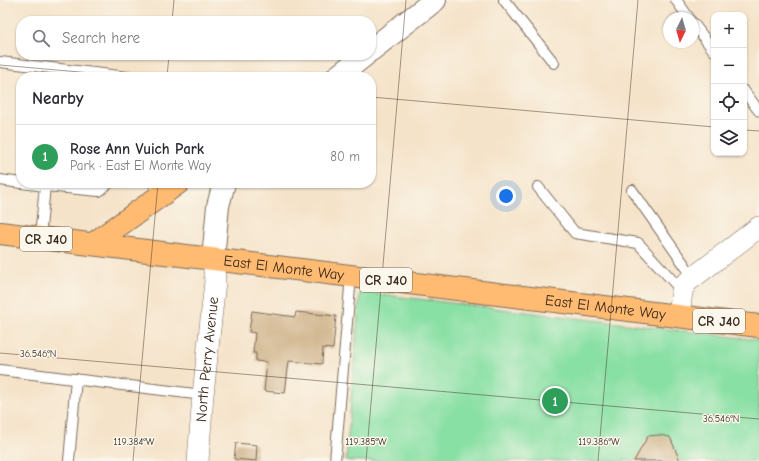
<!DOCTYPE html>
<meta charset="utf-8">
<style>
:root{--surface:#fff;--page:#f7f7f7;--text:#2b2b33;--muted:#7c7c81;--line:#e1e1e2;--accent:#0f766e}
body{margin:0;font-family:"Comic Neue",sans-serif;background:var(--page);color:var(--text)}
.controls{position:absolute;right:12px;top:12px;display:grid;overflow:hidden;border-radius:8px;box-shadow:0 1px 3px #0004}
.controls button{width:36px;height:36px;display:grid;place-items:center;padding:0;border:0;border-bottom:1px solid var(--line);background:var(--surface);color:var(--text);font:20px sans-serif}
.compass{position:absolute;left:663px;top:12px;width:36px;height:36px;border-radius:50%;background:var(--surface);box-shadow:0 1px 3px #0004;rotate:185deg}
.you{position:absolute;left:506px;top:196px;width:14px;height:14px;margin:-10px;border:3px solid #fff;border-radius:50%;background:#1a73e8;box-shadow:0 0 0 6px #1a73e833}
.badge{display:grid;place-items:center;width:26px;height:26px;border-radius:50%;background:var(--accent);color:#fff;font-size:13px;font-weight:700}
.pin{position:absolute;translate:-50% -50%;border:2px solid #fff;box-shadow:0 1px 4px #0006}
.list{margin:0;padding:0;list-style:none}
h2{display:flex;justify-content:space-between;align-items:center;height:52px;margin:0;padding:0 16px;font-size:17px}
h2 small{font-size:13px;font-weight:400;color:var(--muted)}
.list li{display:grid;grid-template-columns:26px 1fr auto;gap:12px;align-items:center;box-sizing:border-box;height:64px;padding:0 16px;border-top:1px solid var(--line)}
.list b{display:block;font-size:15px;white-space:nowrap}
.list p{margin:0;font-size:13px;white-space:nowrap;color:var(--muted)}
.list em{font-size:13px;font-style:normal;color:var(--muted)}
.icon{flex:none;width:22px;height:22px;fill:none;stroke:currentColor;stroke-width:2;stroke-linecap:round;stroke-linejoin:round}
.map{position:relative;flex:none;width:759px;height:461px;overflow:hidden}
.search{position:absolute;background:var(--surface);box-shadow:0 1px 3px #0004;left:16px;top:16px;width:360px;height:44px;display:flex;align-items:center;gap:10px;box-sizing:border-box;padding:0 14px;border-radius:16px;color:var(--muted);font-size:15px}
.panel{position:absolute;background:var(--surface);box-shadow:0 1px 3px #0004;left:16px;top:72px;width:360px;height:116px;border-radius:16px}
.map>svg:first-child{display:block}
.green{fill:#89e0a4;stroke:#628561}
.building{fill:#ceb086}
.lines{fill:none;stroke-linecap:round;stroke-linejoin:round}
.service-casing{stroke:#7c6b5a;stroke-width:12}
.minor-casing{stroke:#7c6b5a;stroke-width:22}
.tertiary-casing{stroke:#7c6b5a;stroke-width:24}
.primary-casing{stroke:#7c6b5a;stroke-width:24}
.service{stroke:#fff;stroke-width:10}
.minor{stroke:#fff;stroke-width:21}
.tertiary{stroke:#fff;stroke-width:22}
.primary{stroke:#ffbb71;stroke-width:22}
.ticks{fill:none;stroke:#3b2a1e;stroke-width:1;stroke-opacity:0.45}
.labels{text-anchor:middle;stroke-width:3;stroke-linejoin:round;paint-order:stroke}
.shield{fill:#fbf7ec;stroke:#75685c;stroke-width:1}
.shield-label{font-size:14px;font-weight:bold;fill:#3b2a1e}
.street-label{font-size:15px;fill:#3b2a1e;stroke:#fbf7ec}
.ticks-label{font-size:10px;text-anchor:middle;fill:#3b2a1e;stroke:#fbf7ec;stroke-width:3;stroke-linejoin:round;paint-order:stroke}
</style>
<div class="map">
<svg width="759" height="461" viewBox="0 0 759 461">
<rect width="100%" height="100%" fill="#fbf7ec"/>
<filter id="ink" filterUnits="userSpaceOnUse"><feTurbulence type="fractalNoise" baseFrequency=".025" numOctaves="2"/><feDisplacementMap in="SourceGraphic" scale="8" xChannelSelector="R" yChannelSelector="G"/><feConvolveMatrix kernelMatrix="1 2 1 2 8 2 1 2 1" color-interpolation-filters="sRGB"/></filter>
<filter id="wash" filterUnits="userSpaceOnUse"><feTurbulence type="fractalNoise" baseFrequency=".012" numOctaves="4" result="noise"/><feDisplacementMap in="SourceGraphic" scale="16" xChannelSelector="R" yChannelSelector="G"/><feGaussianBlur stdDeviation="0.9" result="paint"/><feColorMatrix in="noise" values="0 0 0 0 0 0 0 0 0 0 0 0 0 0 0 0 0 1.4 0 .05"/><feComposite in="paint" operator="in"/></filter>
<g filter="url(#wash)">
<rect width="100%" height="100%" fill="#f5e3c9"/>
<path class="green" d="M360,292L759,340V461H346Z"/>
<g id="blocks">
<g class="building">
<path d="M252,311L295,317L296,312L336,316L333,349L323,348L322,364L289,361L285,393L264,391L267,362L256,361V353H253L255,333L249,332Z"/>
<path d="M659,435L670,437L680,461H634L648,436Z"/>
<path d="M236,443L257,445L256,461L234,459Z"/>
</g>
</g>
</g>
<g filter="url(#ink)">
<use href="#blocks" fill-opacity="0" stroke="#7c6b5a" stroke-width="1"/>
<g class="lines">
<g class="service-casing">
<g id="service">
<path d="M504,0L554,63"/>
<path d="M676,0L689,18"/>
<path d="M693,23L714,51"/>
<path d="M0,62L128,77"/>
<path d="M744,91L759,111"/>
<path d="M0,180L21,183"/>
<path d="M22,183L45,186L40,238"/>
<path d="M153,183L162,195"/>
<path d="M45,186L99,191L109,183"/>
<path d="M538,187L575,233L638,243L682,291"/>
<path d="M632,190L693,277"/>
<path d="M0,370L203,395"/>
<path d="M69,461L76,379"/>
<path d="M335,461L351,276"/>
</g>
</g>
<g class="minor-casing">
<g id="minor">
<path d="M679,316L682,291L686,283L759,227"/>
<path id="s1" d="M198,461L203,395L215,281L213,259"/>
</g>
</g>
<g class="tertiary-casing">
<g id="tertiary">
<path d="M371,50L435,0"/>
<path d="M337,77L365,55"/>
<path d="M213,259L218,206L224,183"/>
</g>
</g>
<g class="primary-casing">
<g id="primary">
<path id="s2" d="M0,233L759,326"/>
<path d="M93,244L178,183"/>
</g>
</g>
<use href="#service" class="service"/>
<use href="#minor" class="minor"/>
<use href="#tertiary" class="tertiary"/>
<use href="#primary" class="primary"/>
</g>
</g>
<path class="ticks" d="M172,21L174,0M0,65L137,77M167,77L169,55M371,97L714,127M744,130L759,131M0,353L759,419M133,461L158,183M366,461L406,0M598,461L638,0"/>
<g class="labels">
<g class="shield">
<rect x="20" y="227" width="52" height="24" rx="3"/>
<rect x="360" y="268" width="52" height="24" rx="3"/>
<rect x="693" y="309" width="52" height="24" rx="3"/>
</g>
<g class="shield-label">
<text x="46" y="244">CR J40</text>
<text x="386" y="285">CR J40</text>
<text x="719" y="326">CR J40</text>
</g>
<g class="street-label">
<text dy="5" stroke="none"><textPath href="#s2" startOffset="286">East El Monte Way</textPath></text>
<text dy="5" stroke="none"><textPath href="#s2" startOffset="610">East El Monte Way</textPath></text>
<text dy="5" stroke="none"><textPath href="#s1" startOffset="102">North Perry Avenue</textPath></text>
</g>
</g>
<g class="ticks-label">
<text x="38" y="357">36.546°N</text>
<text x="721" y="422">36.546°N</text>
<text x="134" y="445">119.384°W</text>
<text x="366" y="445">119.385°W</text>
<text x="599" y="445">119.386°W</text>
</g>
</svg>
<div class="controls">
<button>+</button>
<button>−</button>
<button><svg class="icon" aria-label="locate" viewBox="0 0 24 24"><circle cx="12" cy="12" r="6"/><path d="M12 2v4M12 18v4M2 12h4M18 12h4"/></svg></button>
<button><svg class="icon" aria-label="layers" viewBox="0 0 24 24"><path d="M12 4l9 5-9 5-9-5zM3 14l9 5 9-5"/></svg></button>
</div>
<svg class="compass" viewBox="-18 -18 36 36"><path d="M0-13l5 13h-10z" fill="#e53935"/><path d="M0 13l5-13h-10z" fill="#7c7c81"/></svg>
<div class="you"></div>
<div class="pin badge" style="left:555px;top:401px;background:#2e9e5b">1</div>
<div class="search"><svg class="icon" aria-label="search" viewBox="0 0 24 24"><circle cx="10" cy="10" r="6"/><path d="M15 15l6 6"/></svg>Search here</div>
<section class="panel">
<h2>Nearby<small></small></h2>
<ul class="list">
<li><span class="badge" style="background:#2e9e5b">1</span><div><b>Rose Ann Vuich Park</b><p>Park · East El Monte Way</p></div><em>80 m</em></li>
</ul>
</section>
</div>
